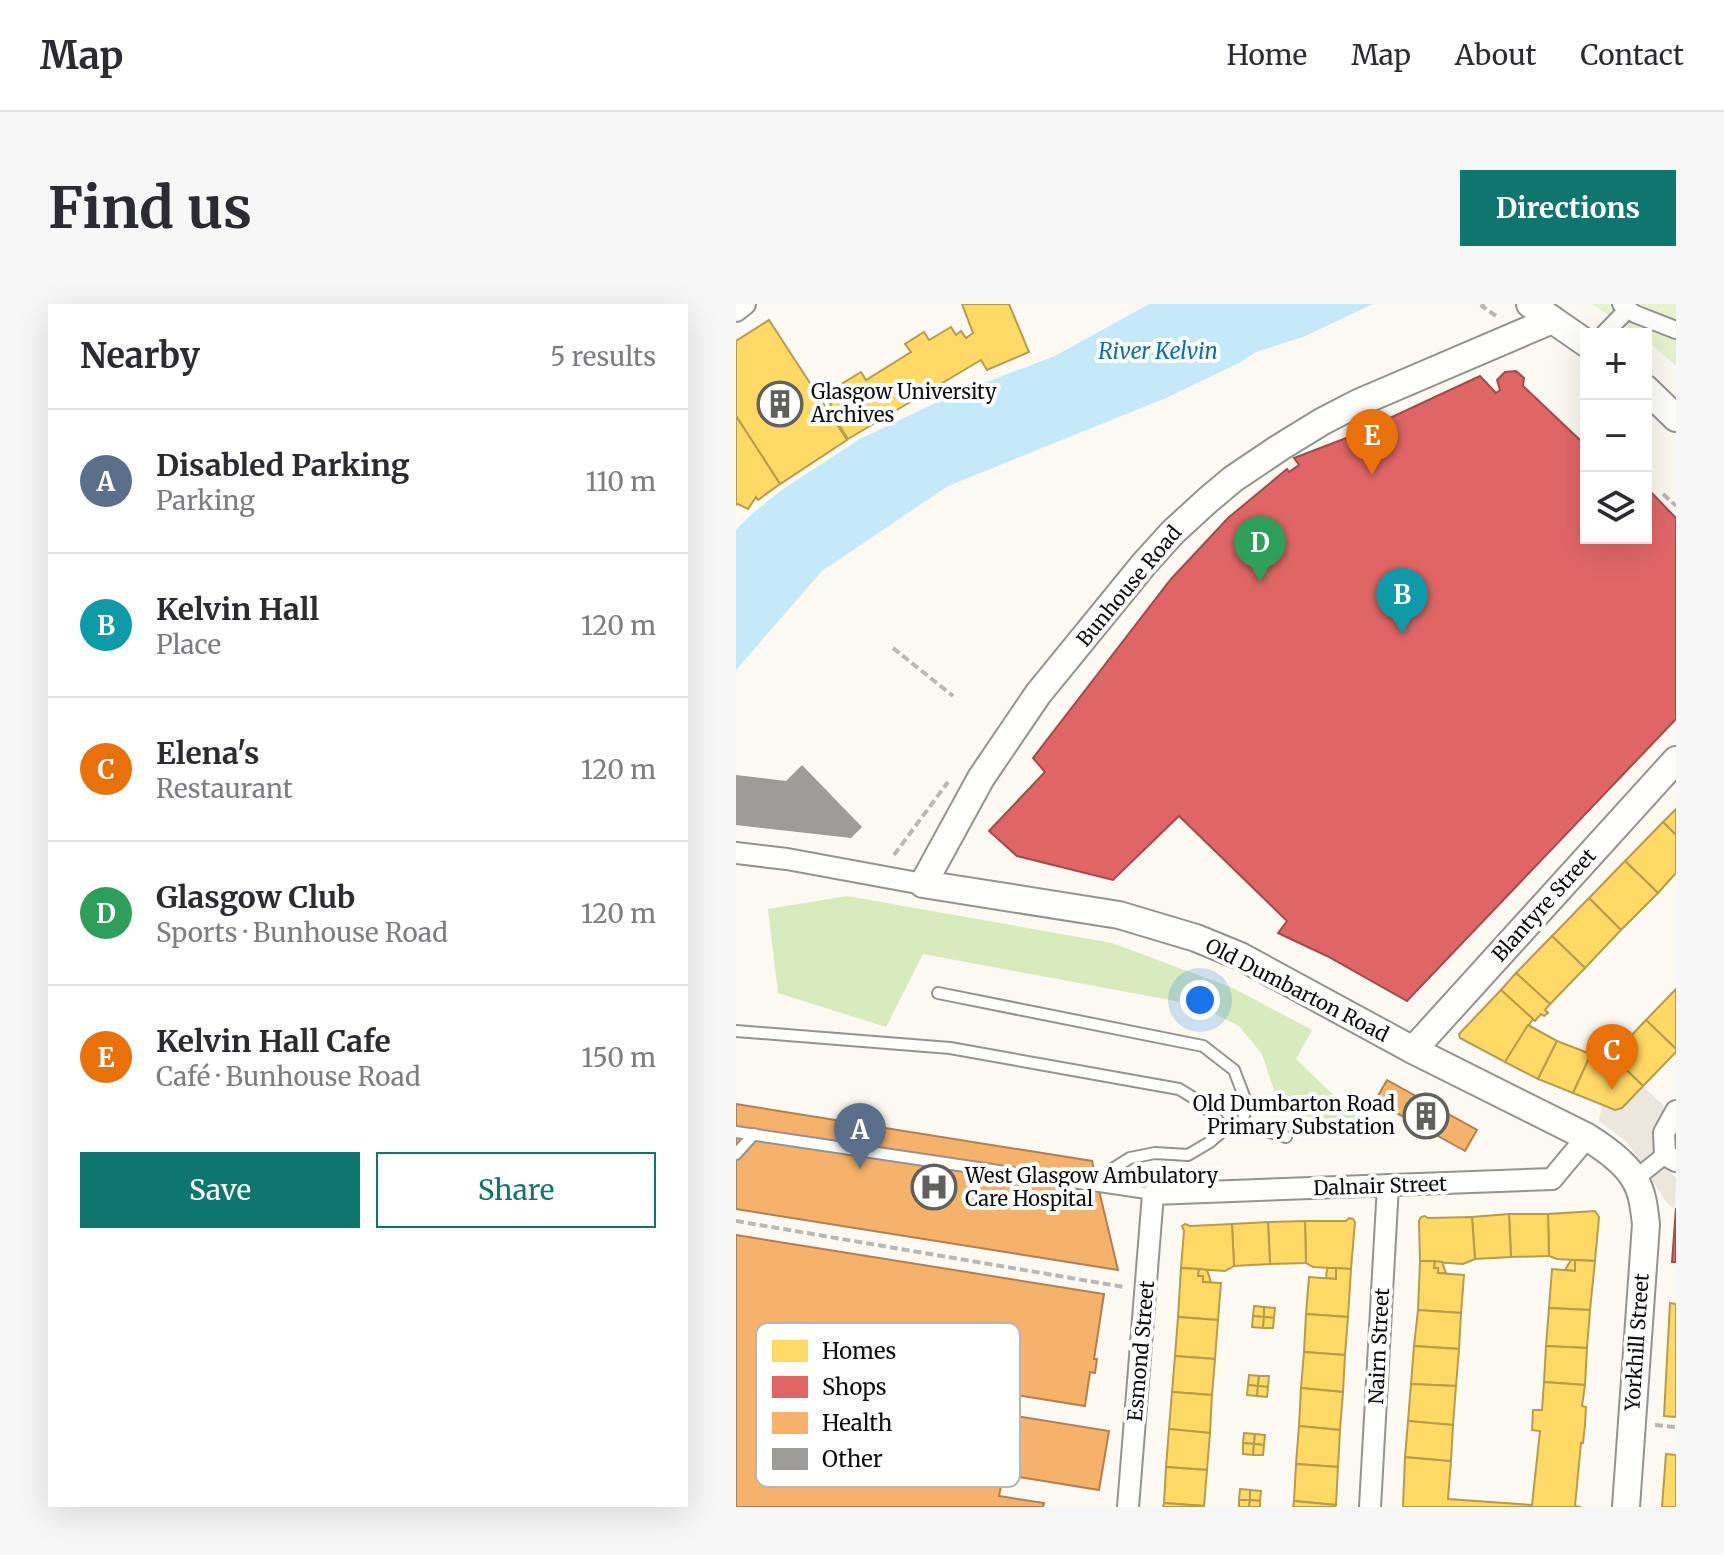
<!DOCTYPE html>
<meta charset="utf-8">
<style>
:root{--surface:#fff;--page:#f7f7f7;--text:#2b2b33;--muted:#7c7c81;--line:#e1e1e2;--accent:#0f766e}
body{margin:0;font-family:Merriweather,serif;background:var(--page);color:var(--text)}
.controls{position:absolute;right:24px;top:24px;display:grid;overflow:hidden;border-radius:0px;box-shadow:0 8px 32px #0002}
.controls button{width:72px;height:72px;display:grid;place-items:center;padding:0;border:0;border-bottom:2px solid var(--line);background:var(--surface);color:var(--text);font:40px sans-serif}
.you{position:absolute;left:464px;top:696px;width:28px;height:28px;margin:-20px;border:6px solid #fff;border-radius:50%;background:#1a73e8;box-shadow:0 0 0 12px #1a73e833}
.badge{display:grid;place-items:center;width:52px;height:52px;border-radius:50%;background:var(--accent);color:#fff;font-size:26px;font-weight:700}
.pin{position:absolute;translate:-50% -66px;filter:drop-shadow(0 2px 4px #0008)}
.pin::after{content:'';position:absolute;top:42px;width:28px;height:24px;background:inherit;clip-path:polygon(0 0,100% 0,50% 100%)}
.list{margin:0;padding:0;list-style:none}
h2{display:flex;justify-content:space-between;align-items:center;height:104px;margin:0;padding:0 32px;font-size:34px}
h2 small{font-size:26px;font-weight:400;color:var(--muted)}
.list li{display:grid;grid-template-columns:52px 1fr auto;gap:24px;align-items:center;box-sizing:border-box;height:144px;padding:0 32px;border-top:2px solid var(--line)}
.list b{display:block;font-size:30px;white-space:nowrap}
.list p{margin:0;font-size:26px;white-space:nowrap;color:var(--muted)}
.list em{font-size:26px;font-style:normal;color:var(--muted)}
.actions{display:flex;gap:16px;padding:24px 32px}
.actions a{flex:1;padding:18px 0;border:2px solid var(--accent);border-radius:0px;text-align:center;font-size:28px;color:var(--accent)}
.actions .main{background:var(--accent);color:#fff}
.icon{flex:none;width:44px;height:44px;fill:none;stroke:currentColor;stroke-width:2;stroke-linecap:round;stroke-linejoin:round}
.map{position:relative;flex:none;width:940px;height:1203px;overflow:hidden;border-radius:0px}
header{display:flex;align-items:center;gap:48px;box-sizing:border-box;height:112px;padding:0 40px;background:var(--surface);border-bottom:2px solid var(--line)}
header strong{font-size:38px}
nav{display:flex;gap:44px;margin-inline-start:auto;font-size:28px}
.intro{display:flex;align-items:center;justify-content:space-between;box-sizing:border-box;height:192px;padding:0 48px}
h1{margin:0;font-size:56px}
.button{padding:20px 36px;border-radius:0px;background:var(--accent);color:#fff;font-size:28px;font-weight:700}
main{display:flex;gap:48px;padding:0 48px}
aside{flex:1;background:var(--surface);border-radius:0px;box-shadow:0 8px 32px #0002}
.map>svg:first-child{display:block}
.green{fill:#e7f3cf}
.forest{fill:#d7ebbd}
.plaza{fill:#ece7dd}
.water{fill:#c4eaf9}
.homes{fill:#ffd966;stroke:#b69c4b;stroke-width:2}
.shops{fill:#e06666;stroke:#a14b4b;stroke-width:2}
.health{fill:#f6b26b;stroke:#b0804f;stroke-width:2}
.building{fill:#9e9c98}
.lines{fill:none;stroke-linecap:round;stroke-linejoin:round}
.service-casing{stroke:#949390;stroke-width:14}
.pedestrian-casing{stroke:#949390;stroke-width:20}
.minor-casing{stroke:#949390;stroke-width:24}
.tertiary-casing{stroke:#949390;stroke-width:30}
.path{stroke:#b8b8b6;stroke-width:4;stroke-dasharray:8 4;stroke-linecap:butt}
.service{stroke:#fefefd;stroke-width:10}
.pedestrian{stroke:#fefefd;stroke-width:16}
.minor{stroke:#fefefd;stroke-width:20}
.tertiary{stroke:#fefefd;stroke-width:26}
.labels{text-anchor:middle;stroke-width:8;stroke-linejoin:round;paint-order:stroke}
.poi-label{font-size:20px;fill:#0d0d0d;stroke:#fff;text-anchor:start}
.street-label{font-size:20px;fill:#0d0d0d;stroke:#fff}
.water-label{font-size:22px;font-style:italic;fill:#0a70ac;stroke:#fff}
.key{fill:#fff;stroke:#b6b6b6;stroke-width:2}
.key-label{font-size:22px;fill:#0d0d0d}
</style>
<header>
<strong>Map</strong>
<nav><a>Home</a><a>Map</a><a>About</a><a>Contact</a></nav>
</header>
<div class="intro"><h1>Find us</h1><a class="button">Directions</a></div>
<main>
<aside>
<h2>Nearby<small>5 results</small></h2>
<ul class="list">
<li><span class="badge" style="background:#5c6f8a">A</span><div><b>Disabled Parking</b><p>Parking</p></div><em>110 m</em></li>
<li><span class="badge" style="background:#0f9aa8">B</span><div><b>Kelvin Hall</b><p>Place</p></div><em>120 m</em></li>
<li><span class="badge" style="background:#e8710a">C</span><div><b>Elena's</b><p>Restaurant</p></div><em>120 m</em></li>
<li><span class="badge" style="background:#2e9e5b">D</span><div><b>Glasgow Club</b><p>Sports · Bunhouse Road</p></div><em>120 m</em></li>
<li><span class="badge" style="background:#e8710a">E</span><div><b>Kelvin Hall Cafe</b><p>Café · Bunhouse Road</p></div><em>150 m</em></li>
</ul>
<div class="actions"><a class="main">Save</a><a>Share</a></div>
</aside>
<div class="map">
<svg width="940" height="1203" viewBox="0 0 940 1203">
<rect width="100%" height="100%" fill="#fbf9f2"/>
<path class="green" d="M855,0H940V62L910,36V30H902Z"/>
<path class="forest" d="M111,592L376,639L497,684L576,726L560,755L635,827L558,809L538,786L526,750L503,722L461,701L187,650L150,723L42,689L32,605Z"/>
<path class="plaza" d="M907,782L928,802L920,833L922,856L940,874L939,905L931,899L891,838L863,817L866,801L879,806L885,804Z"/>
<path class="water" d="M413,0H637L567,33L520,48L503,59L430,94L212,182L86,267L0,366V226L17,209L47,185L124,135L214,92L319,52Z"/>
<g class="homes">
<path d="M226,0H273L293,48L251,66L245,56L112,135L98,113L101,111L94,100L113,88L107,79L125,68L130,76L175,48L169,40L188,28L193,36L215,23L220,31L225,27L230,34L237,29Z"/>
<path d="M33,16L111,136L44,180L0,112V37Z"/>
<path d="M0,112L44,180L22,196L20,193L12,205L2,200L0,201Z"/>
<path d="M940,505V531L927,518Z"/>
<path d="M927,518L940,531V569L922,589L889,557Z"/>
<path d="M889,557L922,589L885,626L853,594Z"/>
<path d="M853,594L885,626L849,664L816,632Z"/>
<path d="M816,632L849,664L814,700L780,669Z"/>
<path d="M780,669L814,700L809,706L812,709L808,712L805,710L799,717L765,686Z"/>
<path d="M940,685V745L910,716Z"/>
<path d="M765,686L797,715L769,758L724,734L723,730Z"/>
<path d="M910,716L940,745V748L907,782L876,752Z"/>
<path d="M792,721L821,737L802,775L769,758Z"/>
<path d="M821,737L855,750L837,789L802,775Z"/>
<path d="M855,750L871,757L876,752L907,782L886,804L879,806L837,789Z"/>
<path d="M859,907L863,913L859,957L821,955L813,952L812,910Z"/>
<path d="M773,910H812L813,952L775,953Z"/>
<path d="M773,910L775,953L739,955L736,913Z"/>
<path d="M689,912L692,914L736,913L739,955L727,960L684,957L683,917L685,913Z"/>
<path d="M613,914L617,915L619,918L615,965L577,963L570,959L569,917H610Z"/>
<path d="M569,917L570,959L534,960L532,918Z"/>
<path d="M532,918L534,960L498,962L496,920Z"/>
<path d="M449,920L454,922L496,920L498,962L489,967L445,964L448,927L446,922Z"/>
<path d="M835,956H839V967L829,966Z"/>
<path d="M839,956L859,957L854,1006L813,1004L816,965L839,967Z"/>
<path d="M684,957H699L698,964H702V969L728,971L725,1009L682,1006Z"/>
<path d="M699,957L706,958L710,969H702V964H698Z"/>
<path d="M445,964L463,965L462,972H467V978L485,979L482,1016L442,1013Z"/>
<path d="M591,964H600V975L590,974Z"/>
<path d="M600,964L615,965L612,1013L570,1010L573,973L600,975Z"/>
<path d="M463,965L471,966L475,978H467V972H462Z"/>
<path d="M934,999L940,1000V1113L928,1112Z"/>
<path d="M518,1002L528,1003V1013L517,1012Z"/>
<path d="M528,1003L539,1004L538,1014L528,1013Z"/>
<path d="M813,1004L854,1006L851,1044L810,1042Z"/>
<path d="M682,1006L725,1009L723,1045L678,1042Z"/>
<path d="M570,1010L612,1013L609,1051L568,1048Z"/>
<path d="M517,1012L528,1013L527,1024L516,1023Z"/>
<path d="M442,1013L482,1016L479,1055L439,1052Z"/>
<path d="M528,1013L538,1014L537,1024H527Z"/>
<path d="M678,1042L723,1045L720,1082L675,1080Z"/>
<path d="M810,1042L851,1044L849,1081L808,1078Z"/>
<path d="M568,1048L609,1051L607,1088L565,1084Z"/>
<path d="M439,1052L479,1055L476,1091L436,1088Z"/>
<path d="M513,1071L523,1072L522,1082L512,1081Z"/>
<path d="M523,1072H533L532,1083L522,1082Z"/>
<path d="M808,1078L849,1081L846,1102L850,1103L849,1121L847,1139H845L839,1202L845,1203H667L669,1153L715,1157L712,1195L796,1201L804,1127L796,1126L797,1106H806Z"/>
<path d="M675,1080L720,1082L717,1121L672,1117Z"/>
<path d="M512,1081L522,1082L521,1092L511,1091Z"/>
<path d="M522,1082L532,1083L531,1093L521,1092Z"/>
<path d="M565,1084L607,1088L604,1126L563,1122Z"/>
<path d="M436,1088L476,1091L474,1129L433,1125Z"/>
<path d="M672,1117L717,1121L715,1157L669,1153Z"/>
<path d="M563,1122L604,1126L602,1163L560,1160Z"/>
<path d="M433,1125L474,1129L471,1166L430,1163Z"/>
<path d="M508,1129L519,1130L518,1140L507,1139Z"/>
<path d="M519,1130L529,1131L528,1141L518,1140Z"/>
<path d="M507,1139L518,1140L517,1151L507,1150Z"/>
<path d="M518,1140L528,1141L527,1151H517Z"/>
<path d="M930,1150L940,1151V1203H926Z"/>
<path d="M560,1160L602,1163L600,1201L558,1197Z"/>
<path d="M430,1163L471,1166L468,1202L428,1199Z"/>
<path d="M504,1185L514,1186V1196H503Z"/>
<path d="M514,1186L525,1187L524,1197L514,1196Z"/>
<path d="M503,1196H514L513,1203H503Z"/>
<path d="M514,1196L524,1197V1203H513Z"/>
<path d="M558,1197L600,1201L599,1203H557Z"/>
<path d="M428,1199L468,1202V1203H427Z"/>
</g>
<g class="shops">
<path d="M780,67L788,74L787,82L844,136L850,130V234H910V183L940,214V415L671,697L591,652L542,629L551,617L443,512L377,576L281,552L253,527L309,468L297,454L435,275L492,214L551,165L553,168L563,161L558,154L613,133L744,72L760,89L764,86L761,76L769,68Z"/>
<path d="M940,904V958H936Z"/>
</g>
<g class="health">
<path d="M651,776L741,826L729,847L639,797Z"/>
<path d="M0,800L356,857L382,966L0,905Z"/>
<path d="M0,931L368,990L358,1055H361L359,1069L354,1068L349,1102L274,1090L273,1096L245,1091L243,1106L373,1127L363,1186L247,1167L245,1179L265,1182L263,1192L308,1199L307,1203H0Z"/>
</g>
<path class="building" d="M66,461L126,523L115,534L0,521V471L50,477Z"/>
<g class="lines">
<g class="service-casing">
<g id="service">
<path d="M202,689L467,742L498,766L511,800L506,819L489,825L474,838L452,851L419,849L394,854L378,864L369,882"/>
<path d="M0,727L214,744L443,785L466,799L489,825"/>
<path d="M506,819L550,833"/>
<path d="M0,828L417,890"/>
<path d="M0,850L18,830"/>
</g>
</g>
<g class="pedestrian-casing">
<g id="pedestrian">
<path d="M885,0L899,10L940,26"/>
<path d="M868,30L892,5"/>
<path d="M899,875L929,851"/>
</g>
</g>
<g class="minor-casing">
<g id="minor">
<path d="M0,7L9,0"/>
<path d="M0,549L51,555L187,580"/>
<path d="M940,807L928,829L929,851L940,857"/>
<path d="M392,1203L417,890L816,875L851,833"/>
<path d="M634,1203L652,881"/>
</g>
</g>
<g class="tertiary-casing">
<g id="tertiary">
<path d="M794,0L850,39"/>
<path d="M816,16L622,99L587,117L543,144L497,175L472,196L437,228L408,260L302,390L245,474L187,580L383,611L460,634L504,652L677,746L851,833C867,843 890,859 899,876C907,889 908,905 910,920L890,1203"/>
<path d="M910,85L940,114"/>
<path d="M677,746L940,456"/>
</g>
</g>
<g class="path">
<path d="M748,0L746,2L760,12"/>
<path d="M927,190L940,202"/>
<path d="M157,344L217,392"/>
<path d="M158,551L212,478"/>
<path d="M0,917L388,983"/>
<path d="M919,1121L940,1123"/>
</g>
<use href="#service" class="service"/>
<use href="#pedestrian" class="pedestrian"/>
<use href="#minor" class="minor"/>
<use href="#tertiary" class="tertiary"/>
</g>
<defs>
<g id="building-ring" transform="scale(2.3)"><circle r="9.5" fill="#fff" stroke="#60605d" stroke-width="1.5"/><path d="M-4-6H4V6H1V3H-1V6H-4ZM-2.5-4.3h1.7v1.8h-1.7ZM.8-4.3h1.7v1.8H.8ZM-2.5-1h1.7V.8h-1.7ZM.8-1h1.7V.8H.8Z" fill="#60605d"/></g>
<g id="hospital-ring" transform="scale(2.3)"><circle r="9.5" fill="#fff" stroke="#60605d" stroke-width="1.5"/><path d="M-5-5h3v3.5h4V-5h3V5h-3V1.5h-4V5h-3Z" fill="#60605d"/></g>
</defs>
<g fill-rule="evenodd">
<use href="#building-ring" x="44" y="100"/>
<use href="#building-ring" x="690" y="812"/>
<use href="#hospital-ring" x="198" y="883"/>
</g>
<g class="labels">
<g class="poi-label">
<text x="75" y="95">Glasgow University<tspan x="75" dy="23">Archives</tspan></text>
<text x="659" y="807" text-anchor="end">Old Dumbarton Road<tspan x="659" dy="23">Primary Substation</tspan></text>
<text x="229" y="879">West Glasgow Ambulatory<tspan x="229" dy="23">Care Hospital</tspan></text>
</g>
<g class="street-label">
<text transform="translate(393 282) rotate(-50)" y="7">Bunhouse Road</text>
<text transform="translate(808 601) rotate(-48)" y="7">Blantyre Street</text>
<text transform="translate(561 686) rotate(27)" y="7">Old Dumbarton Road</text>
<text transform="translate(644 882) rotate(-2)" y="7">Dalnair Street</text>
<text transform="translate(901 1038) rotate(-86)" y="7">Yorkhill Street</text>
<text transform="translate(643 1042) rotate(-87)" y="7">Nairn Street</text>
<text transform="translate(405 1047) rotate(-85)" y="7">Esmond Street</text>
</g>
<g class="water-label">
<text x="422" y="55">River Kelvin</text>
</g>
</g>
<rect x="20" y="1019" width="264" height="164" rx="12" class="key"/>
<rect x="36" y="1036" width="36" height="22" fill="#ffd966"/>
<rect x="36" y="1072" width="36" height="22" fill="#e06666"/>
<rect x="36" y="1108" width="36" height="22" fill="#f6b26b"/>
<rect x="36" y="1144" width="36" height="22" fill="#9e9c98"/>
<g class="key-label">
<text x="86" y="1055">Homes</text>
<text x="86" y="1091">Shops</text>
<text x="86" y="1127">Health</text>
<text x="86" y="1163">Other</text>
</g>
</svg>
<div class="controls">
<button>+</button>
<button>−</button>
<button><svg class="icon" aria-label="layers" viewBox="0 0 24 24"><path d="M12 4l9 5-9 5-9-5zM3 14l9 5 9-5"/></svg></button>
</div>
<div class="you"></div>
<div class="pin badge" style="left:124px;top:865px;background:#5c6f8a">A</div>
<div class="pin badge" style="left:666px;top:330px;background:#0f9aa8">B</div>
<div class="pin badge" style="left:876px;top:786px;background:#e8710a">C</div>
<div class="pin badge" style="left:524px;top:278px;background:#2e9e5b">D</div>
<div class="pin badge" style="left:636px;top:171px;background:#e8710a">E</div>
</div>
</main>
